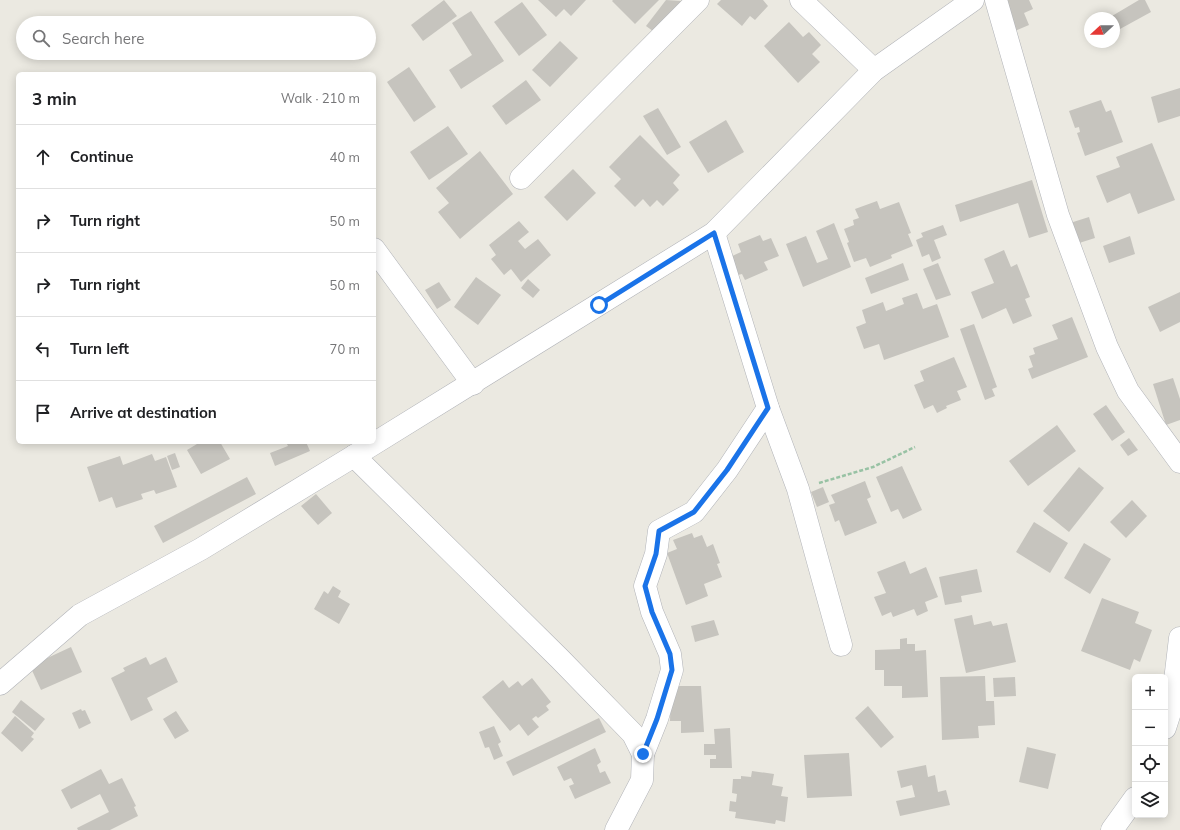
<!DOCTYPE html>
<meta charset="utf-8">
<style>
:root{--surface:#fff;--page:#f2f2f2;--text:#202124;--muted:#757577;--line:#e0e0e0}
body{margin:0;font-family:Mulish,sans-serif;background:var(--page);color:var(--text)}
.controls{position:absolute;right:12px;bottom:12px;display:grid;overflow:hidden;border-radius:6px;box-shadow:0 2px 10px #0003}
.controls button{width:36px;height:36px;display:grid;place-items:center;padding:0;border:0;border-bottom:1px solid var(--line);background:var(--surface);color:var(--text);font:20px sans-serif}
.compass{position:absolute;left:1084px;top:12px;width:36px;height:36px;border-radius:50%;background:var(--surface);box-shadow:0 2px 10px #0003;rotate:249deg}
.stop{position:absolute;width:12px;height:12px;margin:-9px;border:3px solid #1a73e8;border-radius:50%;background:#fff}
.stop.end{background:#1a73e8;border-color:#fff;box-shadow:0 1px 4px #0008}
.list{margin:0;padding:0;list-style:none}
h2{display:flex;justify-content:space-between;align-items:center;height:52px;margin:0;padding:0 16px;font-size:17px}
h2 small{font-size:13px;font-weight:400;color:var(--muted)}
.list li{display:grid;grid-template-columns:26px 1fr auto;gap:12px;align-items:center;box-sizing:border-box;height:64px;padding:0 16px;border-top:1px solid var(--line)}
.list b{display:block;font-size:15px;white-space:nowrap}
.list em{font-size:13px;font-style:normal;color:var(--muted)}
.icon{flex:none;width:22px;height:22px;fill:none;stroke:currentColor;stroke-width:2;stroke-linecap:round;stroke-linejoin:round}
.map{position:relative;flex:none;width:1180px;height:830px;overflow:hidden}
.search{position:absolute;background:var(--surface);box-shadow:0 2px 10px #0003;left:16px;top:16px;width:360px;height:44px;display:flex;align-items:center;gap:10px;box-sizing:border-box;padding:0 14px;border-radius:22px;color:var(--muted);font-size:15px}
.panel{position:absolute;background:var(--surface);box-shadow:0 2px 10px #0003;left:16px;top:72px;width:360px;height:372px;border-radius:6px}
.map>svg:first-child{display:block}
.building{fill:#c6c4be}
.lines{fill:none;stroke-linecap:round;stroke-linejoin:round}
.minor-casing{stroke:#b1b3b8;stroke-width:23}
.path{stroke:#98c2a4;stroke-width:2.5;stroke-dasharray:4 2;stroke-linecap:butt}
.minor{stroke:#fff;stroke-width:22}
.route{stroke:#1a73e8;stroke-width:5}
</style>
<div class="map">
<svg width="1180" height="830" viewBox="0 0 1180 830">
<rect width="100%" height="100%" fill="#ebe9e1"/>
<g class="building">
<path d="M444,0L457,16L423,41L411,25Z"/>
<path d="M538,0H586L571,16L564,9L556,17Z"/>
<path d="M613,0H659L635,24L612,1Z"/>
<path d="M666,0L682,1L657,34L646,26Z"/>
<path d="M721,0H763L768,6L755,20L750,16L742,26L717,4Z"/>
<path d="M1002,0H1029L1033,9L1024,13L1029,25L1015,31Z"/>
<path d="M1139,0H1145L1151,12L1120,29L1112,16Z"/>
<path d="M522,2L547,35L519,56L494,22Z"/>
<path d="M471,11L504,61L461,89L449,70L472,55L452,23Z"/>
<path d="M789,22L803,37L809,32L821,45L812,54L820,62L798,83L764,46Z"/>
<path d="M560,41L578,58L550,87L532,70Z"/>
<path d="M409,67L436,107L414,122L387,82Z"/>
<path d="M526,80L541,100L506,125L492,106Z"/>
<path d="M1180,88V116L1158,123L1151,97Z"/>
<path d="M1101,100L1106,112L1111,110L1123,142L1085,156L1077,133L1080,132L1079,127L1075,128L1069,111Z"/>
<path d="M658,108L681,147L667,155L643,116Z"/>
<path d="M726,120L744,152L708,173L689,142Z"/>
<path d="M448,126L468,154L429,180L410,152Z"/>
<path d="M640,135L680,175L673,183L679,190L663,206L657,200L650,207L643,199L635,207L614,186L621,179L609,167Z"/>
<path d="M1152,143L1175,200L1138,214L1130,193L1107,203L1096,176L1120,167L1116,157Z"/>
<path d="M480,151L513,194L460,239L438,212L449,203L436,188Z"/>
<path d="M573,169L596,193L567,221L544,197Z"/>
<path d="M1032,180L1048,232L1029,238L1018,203L960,222L955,205Z"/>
<path d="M877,201L880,209L899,202L911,233L908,234L913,246L891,255L892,258L870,267L866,258L854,262L847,243L849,242L844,229L854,225L853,220L859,218L855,209Z"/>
<path d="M1089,217L1095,238L1076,244L1070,223Z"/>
<path d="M519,221L529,232L518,241L525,249L538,239L551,255L521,282L511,269L504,275L491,259L496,255L489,245Z"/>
<path d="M834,223L851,267L803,287L786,244L806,236L817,263L828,259L816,231Z"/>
<path d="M943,225L947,235L934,240L941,258L932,262L929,254L922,257L916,240L923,237L921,233Z"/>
<path d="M760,235L763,241L771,238L779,256L764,262L768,270L745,280L742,274L738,275L730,257L741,252L738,244Z"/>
<path d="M1130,236L1135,254L1109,263L1103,246Z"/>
<path d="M1004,250L1011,267L1017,264L1030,297L1025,299L1032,316L1013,324L1006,308L982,319L971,292L994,283L984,259Z"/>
<path d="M903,263L909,280L871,294L865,278Z"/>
<path d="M938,263L951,295L936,300L923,269Z"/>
<path d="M476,277L501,295L478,325L454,307Z"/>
<path d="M528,279L540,290L533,298L521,288Z"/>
<path d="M439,282L451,300L437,309L425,290Z"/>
<path d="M1180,292V322L1160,332L1148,307Z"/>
<path d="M917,293L923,309L937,304L949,337L884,360L879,344L864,349L856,327L866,323L862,310L883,302L886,311L904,304L902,298Z"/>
<path d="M1072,317L1088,357L1032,379L1028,369L1033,367L1029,356L1035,354L1033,348L1058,339L1052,325Z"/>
<path d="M974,324L997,387L992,389L995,396L985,400L960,329Z"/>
<path d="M954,357L967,387L957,391L961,400L946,406L947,408L937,413L933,405L924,409L914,385L924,381L920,371Z"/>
<path d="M1173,378L1180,399V420L1166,425L1153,384Z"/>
<path d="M1106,405L1125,432L1112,441L1093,414Z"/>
<path d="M1057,425L1076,451L1028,486L1009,461Z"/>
<path d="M1129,438L1138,450L1128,456L1120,445Z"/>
<path d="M195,442H220L230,459L201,474L187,450L197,444Z"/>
<path d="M286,442H306L310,451L275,466L270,453L288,446Z"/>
<path d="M175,453L180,467L172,470L167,456Z"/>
<path d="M152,454L155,461L166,457L177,487L156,494L154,490L141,494L143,499L116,508L112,497L99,502L87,467L120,456L123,465Z"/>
<path d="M902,466L922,510L903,519L898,509L891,512L876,477Z"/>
<path d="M1079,467L1104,488L1069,532L1043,511Z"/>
<path d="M247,477L256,494L163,543L154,526Z"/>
<path d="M865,481L871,497L867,499L877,523L845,536L839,520L835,522L829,505L835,503L831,495Z"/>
<path d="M823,487L829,502L817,507L811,492Z"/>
<path d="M316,494L332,513L318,525L301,506Z"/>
<path d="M1132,500L1147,516L1126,538L1110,522Z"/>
<path d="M1034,522L1068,543L1050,573L1016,552Z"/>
<path d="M692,533L694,538L702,535L707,547L713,544L720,563L717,564L722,577L704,584L708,596L686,605L667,553L677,549L673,540Z"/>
<path d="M1084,543L1111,559L1090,594L1064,578Z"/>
<path d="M905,561L910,574L926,567L938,597L925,602L928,611L917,616L914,609L893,617L891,612L882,616L874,597L886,593L877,572Z"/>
<path d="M977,569L982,592L961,596L962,602L945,605L939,577Z"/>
<path d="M333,586L341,591L338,597L350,604L339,624L314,609L324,591L328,594Z"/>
<path d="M1102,598L1139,612L1135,623L1152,630L1140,662L1134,659L1130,670L1081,651Z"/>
<path d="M972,615L974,625L991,621L993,626L1007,623L1016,662L966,673L954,619Z"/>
<path d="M714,620L719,635L695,642L691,626Z"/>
<path d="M907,638V644H915V651L926,650L928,697L902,698V686H884V670H875V650L900,649V639Z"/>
<path d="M71,647L82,672L41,690L30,666Z"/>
<path d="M146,657L150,665L166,657L178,682L147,698L153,710L131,721L111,678L125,671L123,668Z"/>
<path d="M985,676L986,701H994L995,725L978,726L979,738L942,740L940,677Z"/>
<path d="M1015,677L1016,696L994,697L993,678Z"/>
<path d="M532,678L551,702L546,706L549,710L538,718L536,716L532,719L539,727L528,736L519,724L510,731L482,697L503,680L509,688L518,681L522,686Z"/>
<path d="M671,686H701L704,732L681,733V721H670Z"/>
<path d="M21,700L45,719L35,731L12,712Z"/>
<path d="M868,706L894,737L881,748L855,718Z"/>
<path d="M81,709L82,711L85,710L91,723L79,729L72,713Z"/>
<path d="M176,711L189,731L175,739L163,719Z"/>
<path d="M15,716L34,733L31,737L34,739L22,752L1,733Z"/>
<path d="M599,718L606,732L513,776L506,762Z"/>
<path d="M494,726L501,742L498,744L503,756L494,760L489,747L485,748L479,732Z"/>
<path d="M730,728L732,768H710V759H716V755H704V744H715L714,729Z"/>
<path d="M1027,747L1056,754L1048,789L1019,782Z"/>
<path d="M595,748L601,762L597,765L600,773L605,771L611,783L575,799L569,786L574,784L571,778L564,781L557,767Z"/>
<path d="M849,753L852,796L807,798L804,755Z"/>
<path d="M926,765L928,777L935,775L938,792L946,790L950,805L900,816L896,801L915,797L912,785L901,788L897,771Z"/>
<path d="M101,769L109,784L122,778L136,806L134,807L138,816L110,830H78L77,828L109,812L100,794L71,809L61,790Z"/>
<path d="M752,771L774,774L772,785L783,787L781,796L788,797L785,822L776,820L775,824L735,818L736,812L729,811L730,801L736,802L737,794L732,793L733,779H741V776L751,777Z"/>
</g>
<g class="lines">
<g class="minor-casing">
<g id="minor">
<path d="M801,0L874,70"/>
<path d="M996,0L1058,215L1107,347L1128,391L1180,462"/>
<path d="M521,178L698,0"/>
<path d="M714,233L768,408L798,489L841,645"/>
<path d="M374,249L473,384"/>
<path d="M354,456L560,659L633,734L643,754L642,780L616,830"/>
<path d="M0,684L80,615L201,549L354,456L714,233L874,70L973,0"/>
<path d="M1165,728L1172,706L1180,638"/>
<path d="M643,754L657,719L672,670L670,654L652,612L645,586L656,554L659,531L694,512L727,470L768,408"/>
<path d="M1112,830L1135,798"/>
</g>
</g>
<path class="path" d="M819,483L873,467L915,447"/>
<use href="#minor" class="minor"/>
</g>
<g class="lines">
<path class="route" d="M599,305L714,233L768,408L727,470L694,512L659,531L656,554L645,586L652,612L670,654L672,670L657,719L643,754"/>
</g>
</svg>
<div class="controls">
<button>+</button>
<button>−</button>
<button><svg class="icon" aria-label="locate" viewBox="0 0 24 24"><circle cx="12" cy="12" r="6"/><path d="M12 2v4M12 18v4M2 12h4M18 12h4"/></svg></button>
<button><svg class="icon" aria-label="layers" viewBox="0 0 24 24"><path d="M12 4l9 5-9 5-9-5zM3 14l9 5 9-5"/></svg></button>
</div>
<svg class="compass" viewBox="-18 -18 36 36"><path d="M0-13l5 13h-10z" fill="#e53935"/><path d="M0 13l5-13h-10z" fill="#757577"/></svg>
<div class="stop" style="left:599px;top:305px"></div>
<div class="stop end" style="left:643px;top:754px"></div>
<div class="search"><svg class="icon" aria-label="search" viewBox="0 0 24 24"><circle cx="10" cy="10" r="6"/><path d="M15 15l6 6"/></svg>Search here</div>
<section class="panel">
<h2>3 min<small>Walk · 210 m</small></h2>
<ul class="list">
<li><svg class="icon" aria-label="ahead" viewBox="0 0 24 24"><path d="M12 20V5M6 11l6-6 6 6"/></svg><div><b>Continue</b></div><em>40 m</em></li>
<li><svg class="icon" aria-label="right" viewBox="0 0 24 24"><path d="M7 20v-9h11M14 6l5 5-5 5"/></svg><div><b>Turn right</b></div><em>50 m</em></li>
<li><svg class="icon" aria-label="right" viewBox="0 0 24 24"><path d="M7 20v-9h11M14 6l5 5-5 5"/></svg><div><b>Turn right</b></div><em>50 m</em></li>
<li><svg class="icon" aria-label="left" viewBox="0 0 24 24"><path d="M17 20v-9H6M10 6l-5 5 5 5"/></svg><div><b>Turn left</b></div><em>70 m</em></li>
<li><svg class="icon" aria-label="arrive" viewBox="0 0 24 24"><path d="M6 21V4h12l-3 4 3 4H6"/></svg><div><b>Arrive at destination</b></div></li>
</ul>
</section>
</div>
